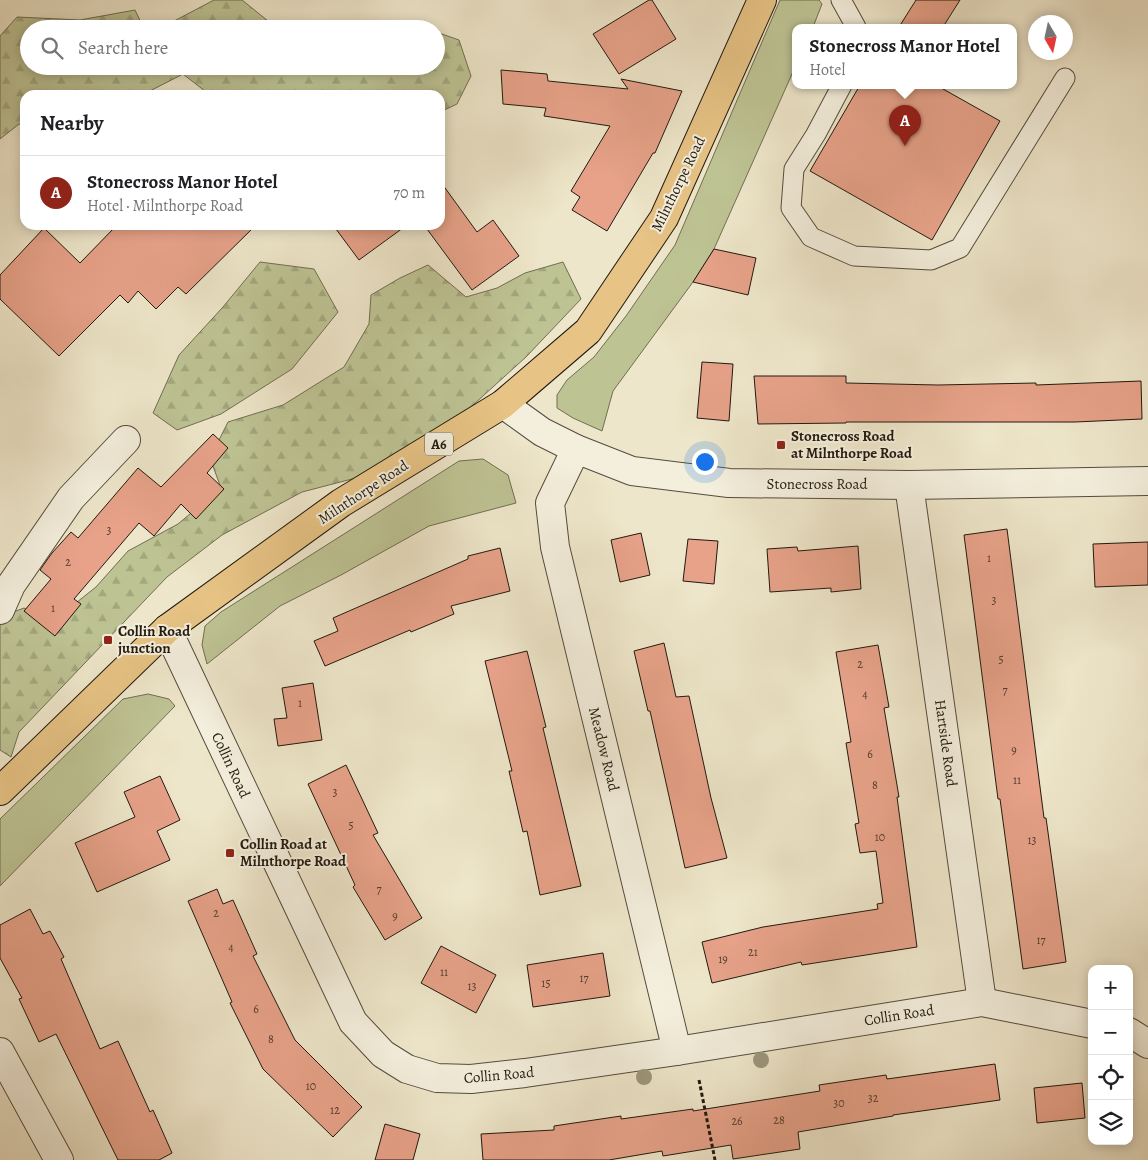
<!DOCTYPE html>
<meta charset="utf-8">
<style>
:root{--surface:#fff;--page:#f6f6f6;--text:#202124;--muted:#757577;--line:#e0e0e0;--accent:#8f2418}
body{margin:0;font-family:Alegreya,serif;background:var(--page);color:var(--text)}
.controls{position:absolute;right:15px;bottom:15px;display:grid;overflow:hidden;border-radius:10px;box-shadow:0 2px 12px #0003}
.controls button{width:45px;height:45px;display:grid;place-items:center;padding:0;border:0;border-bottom:1px solid var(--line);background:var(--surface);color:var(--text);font:25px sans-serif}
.compass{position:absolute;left:1028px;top:15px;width:45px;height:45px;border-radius:50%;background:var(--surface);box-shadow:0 2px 12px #0003;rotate:171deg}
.you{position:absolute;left:704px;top:461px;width:18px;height:18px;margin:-12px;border:4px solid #fff;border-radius:50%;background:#1a73e8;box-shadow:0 0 0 8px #1a73e833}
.badge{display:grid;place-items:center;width:32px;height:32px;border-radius:50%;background:var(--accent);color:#fff;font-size:16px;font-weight:700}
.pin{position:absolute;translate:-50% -41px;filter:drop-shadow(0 1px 2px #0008)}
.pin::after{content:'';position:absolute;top:26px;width:18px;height:15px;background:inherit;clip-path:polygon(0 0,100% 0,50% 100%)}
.popup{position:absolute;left:792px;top:24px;width:225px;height:65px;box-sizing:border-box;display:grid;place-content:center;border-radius:10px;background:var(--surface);filter:drop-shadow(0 1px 4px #0005);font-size:16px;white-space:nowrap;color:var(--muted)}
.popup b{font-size:19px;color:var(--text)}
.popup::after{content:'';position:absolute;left:50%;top:100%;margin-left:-10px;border:10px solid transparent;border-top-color:var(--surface)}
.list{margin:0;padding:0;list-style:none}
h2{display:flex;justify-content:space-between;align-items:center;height:65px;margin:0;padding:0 20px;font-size:21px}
h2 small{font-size:16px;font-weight:400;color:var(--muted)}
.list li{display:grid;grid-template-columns:32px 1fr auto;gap:15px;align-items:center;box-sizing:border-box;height:75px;padding:0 20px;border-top:1px solid var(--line)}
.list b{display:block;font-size:19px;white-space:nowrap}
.list p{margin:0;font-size:16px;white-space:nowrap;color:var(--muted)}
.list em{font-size:16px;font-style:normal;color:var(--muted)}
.icon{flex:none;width:28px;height:28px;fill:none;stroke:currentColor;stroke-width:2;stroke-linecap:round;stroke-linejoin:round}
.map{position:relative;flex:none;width:1148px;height:1160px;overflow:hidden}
.search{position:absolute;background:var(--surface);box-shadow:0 2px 12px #0003;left:20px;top:20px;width:425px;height:55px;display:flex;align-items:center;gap:12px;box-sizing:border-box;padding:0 18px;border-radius:28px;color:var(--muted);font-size:19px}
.panel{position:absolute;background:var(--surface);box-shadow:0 2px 12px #0003;left:20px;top:90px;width:425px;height:140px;border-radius:15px}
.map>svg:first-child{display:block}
.green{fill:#bec394;stroke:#706e52}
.forest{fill:url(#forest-firs);stroke:#706e52}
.building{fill:#e7a289;stroke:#21190f}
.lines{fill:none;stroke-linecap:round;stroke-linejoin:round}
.lane-casing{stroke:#544c3e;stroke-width:21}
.street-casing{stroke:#544c3e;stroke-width:30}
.highway-casing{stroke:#21190f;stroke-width:30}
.path{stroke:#21190f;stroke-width:3;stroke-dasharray:4 2.5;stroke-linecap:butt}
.lane{stroke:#f4efdd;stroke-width:19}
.street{stroke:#f4efdd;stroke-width:28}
.highway{stroke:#e7c385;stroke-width:28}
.tree{fill:#9c967d}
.poi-dot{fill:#8f2418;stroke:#f4efdd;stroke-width:2}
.labels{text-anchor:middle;stroke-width:4;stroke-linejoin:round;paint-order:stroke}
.number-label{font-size:12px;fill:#523b2e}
.shield{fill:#f4efdd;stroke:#60594d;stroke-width:1}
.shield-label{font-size:14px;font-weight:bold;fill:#21190f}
.street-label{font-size:15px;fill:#21190f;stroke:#f4efdd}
.poi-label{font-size:15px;font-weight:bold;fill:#21190f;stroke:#f4efdd;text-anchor:start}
</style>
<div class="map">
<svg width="1148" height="1160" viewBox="0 0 1148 1160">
<defs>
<pattern id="forest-firs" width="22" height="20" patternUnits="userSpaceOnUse" patternTransform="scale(1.25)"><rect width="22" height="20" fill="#bec394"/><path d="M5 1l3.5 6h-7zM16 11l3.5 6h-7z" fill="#a3a77e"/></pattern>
</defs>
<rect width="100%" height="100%" fill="#eee6ca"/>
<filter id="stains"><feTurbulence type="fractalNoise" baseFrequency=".004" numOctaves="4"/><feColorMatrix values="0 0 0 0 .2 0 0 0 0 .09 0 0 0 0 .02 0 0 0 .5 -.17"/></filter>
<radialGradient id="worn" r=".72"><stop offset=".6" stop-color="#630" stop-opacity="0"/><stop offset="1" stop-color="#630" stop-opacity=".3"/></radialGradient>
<g class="green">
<path d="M780,0H819L822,4L813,27H796V65L714,249L693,282L613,391L602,431L573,418L557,408V395L567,380L594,357L626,316L675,245Z"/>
<path d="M483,459L508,475L516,503L429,526L341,575L280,606L207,664L202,645L205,626L221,612L459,461Z"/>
<path d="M148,694L169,699L175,706L0,886V819L123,699Z"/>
</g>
<g class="forest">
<path d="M214,0H242L278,29H159Z"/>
<path d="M135,10L144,29H29V66H436V32L459,40L471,76L457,104L440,112V95H210L183,74L142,95H25V125L19,124L0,139V36L17,17L80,20Z"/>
<path d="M260,262L314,269L338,312L292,369L221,414L177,430L153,413L179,355L223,307Z"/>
<path d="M563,262L581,299L526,357L462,415L375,473L302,492L222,535L167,577L19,732L11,757L0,750V617L24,608L52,622L96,587L128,551L178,524L221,488L210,458L228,422L283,405L344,367L369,324L371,295L400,278L428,265L466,297L497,288L525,273Z"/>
</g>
<g class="building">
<path d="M649,0H652L676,39L619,74L593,34Z"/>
<path d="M916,0H960L943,27H899Z"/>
<path d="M501,70L547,74L548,81L628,89L621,79L682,91L655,153H653L607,231L572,210L580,197L571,191L610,126L544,116L546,108L503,104Z"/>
<path d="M860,85H936L1000,121L932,240L810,171Z"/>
<path d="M440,181L477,232L493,220L519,256L472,290L424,225H440Z"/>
<path d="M117,225H256L186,294L178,287L156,309L138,291L128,303L120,295L59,356L0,299V275L44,228L80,263Z"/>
<path d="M333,225H407L359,260Z"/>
<path d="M714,249L756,258L748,295L693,282Z"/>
<path d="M702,362L733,364L729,421L697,418Z"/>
<path d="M754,376H846V383L938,385L1036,383V385L1141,381L1142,419L1075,422H846V423L758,424Z"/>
<path d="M213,434L228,448L207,473L224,489L196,519L181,504L154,536L139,523L74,599L81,604L55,636L24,611L51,579L40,570L52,553L71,532L78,538L138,468L161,487Z"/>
<path d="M1007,529L1044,818H1046L1066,962L1023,969L1000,799H998L964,535Z"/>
<path d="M641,533L650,575L620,582L611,540Z"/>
<path d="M688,539L718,541L714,584L683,581Z"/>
<path d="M1148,542V585L1095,587L1093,544Z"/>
<path d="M858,546L861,589L831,592V588L770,592L767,549L797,547L798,551Z"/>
<path d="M500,548L510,591L451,606L454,614L411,632L410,630L325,666L314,641L338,631L333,618L468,559V556Z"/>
<path d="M664,643L676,697L689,696L711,798L727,858L685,868L650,711H648L634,651Z"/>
<path d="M878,645L889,707L884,708L899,797H897L917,947L802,965L801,962L712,983L702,942L763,927L878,909L877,904L883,903L876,851L860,853L855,824L859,823L846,743L851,742L836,652Z"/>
<path d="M527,651L546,727L543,728L581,886L540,895L527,831L523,832L509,771H512L485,661Z"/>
<path d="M313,683L322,740L278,746L274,719L287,718L282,688Z"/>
<path d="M346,765L378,833L373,835L422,918L385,940L353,887L355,885L308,784Z"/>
<path d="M160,776L180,820L157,831L170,860L97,892L75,843L135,817L124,792Z"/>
<path d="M217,889L223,904L233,900L257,954L253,956L295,1040L362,1107L333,1137L263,1069L230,1003L232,1002L188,901Z"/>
<path d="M30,909L43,934L50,931L64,957L61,959L100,1049L118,1041L150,1112L153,1110L172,1153L159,1160H118L56,1034L39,1042L19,999L22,998L0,958V925Z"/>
<path d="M441,946L496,975L476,1013L421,983Z"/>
<path d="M603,953L610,996L533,1007L527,965Z"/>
<path d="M995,1064L1000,1100L893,1115V1116L798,1132L800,1149L733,1159L731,1145L663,1156L662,1151L609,1160H483L481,1134L554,1130V1126L621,1116V1119L693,1109V1111L820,1091L819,1085L886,1075L887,1079Z"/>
<path d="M1082,1083L1085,1118L1037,1123L1034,1088Z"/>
<path d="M385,1124L420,1134L413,1160H375Z"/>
</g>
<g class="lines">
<g class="lane-casing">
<g id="lane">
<path d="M841,0L856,27"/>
<path d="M842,85L816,134L794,169L791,208L811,237L854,256L931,260L960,248L1065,78"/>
</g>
</g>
<g class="street-casing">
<g id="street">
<path d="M503,404L542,432L576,449L632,471L729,483L909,485L1148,481"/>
<path d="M576,449L550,503L555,547L677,1051"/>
<path d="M909,485L982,1002"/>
<path d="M0,610L11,585L71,498L126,440"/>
<path d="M167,629L353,1022L383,1054L407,1069L437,1078L471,1079L525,1073L677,1051L982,1002L1092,1024"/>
<path d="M1129,1032L1148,1044"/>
<path d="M0,1052L59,1160"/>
</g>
</g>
<g class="highway-casing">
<path id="highway" d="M0,791L167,629L341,503L503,404L588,331L664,218L762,0"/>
</g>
<path class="path" d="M699,1080L715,1160"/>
<use href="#lane" class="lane"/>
<use href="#street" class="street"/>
<use href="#highway" class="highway"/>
</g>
<g class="tree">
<circle cx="761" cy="1060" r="8"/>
<circle cx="644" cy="1077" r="8"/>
</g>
<g class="poi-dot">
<rect x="776" y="440" width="10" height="10" rx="2.5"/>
<rect x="103" y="635" width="10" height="10" rx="2.5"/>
<rect x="225" y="848" width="10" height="10" rx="2.5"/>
</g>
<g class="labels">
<g class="number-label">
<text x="109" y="534">3</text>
<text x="989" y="562">1</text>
<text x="68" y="566">2</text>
<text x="994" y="604">3</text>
<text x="53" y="612">1</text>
<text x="1001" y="663">5</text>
<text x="860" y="668">2</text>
<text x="1005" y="694">7</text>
<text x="865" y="698">4</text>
<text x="300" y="707">1</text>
<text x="1014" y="754">9</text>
<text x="870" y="758">6</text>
<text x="1017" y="784">11</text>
<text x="875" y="789">8</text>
<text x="335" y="796">3</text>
<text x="351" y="829">5</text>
<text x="880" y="841">10</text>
<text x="1032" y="844">13</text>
<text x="379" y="893">7</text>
<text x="216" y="917">2</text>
<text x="395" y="920">9</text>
<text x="1041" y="944">17</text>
<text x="231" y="951">4</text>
<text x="753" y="956">21</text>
<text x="723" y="963">19</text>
<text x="444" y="976">11</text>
<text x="584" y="982">17</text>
<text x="546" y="987">15</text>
<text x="472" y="990">13</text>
<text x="256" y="1013">6</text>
<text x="271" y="1043">8</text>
<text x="311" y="1090">10</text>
<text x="873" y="1102">32</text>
<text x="839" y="1107">30</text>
<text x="335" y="1114">12</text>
<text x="779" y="1124">28</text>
<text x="737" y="1125">26</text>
</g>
<rect class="shield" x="425" y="432.5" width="28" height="23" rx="4"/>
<g class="shield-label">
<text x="439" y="449">A6</text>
</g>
<g class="street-label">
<text transform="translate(678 184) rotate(-64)" y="5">Milnthorpe Road</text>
<text x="817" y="489">Stonecross Road</text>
<text transform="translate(363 492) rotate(-33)" y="5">Milnthorpe Road</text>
<text transform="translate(946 743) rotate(82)" y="5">Hartside Road</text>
<text transform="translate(604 749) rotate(76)" y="5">Meadow Road</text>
<text transform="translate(231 765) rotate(65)" y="5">Collin Road</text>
<text transform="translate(899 1015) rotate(-9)" y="5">Collin Road</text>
<text transform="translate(499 1075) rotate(-5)" y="5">Collin Road</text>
</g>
<g class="poi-label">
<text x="791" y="441">Stonecross Road<tspan x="791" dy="17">at Milnthorpe Road</tspan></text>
<text x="118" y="636">Collin Road<tspan x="118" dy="17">junction</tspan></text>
<text x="240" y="849">Collin Road at<tspan x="240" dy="17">Milnthorpe Road</tspan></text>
</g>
</g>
<rect width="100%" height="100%" filter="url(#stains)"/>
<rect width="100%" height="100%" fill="url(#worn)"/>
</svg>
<div class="controls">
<button>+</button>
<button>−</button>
<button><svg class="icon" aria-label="locate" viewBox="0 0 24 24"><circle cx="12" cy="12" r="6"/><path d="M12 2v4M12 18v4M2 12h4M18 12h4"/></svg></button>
<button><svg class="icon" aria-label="layers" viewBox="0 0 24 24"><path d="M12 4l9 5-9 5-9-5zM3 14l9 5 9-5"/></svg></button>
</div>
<svg class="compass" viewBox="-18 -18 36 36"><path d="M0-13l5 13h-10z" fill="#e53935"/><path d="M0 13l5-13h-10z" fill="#757577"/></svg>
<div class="you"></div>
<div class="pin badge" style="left:905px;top:146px">A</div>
<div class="popup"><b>Stonecross Manor Hotel</b>Hotel</div>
<div class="search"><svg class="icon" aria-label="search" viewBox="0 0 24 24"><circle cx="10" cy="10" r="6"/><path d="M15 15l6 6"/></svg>Search here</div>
<section class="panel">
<h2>Nearby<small></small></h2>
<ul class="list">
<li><span class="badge">A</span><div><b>Stonecross Manor Hotel</b><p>Hotel · Milnthorpe Road</p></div><em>70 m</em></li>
</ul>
</section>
</div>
